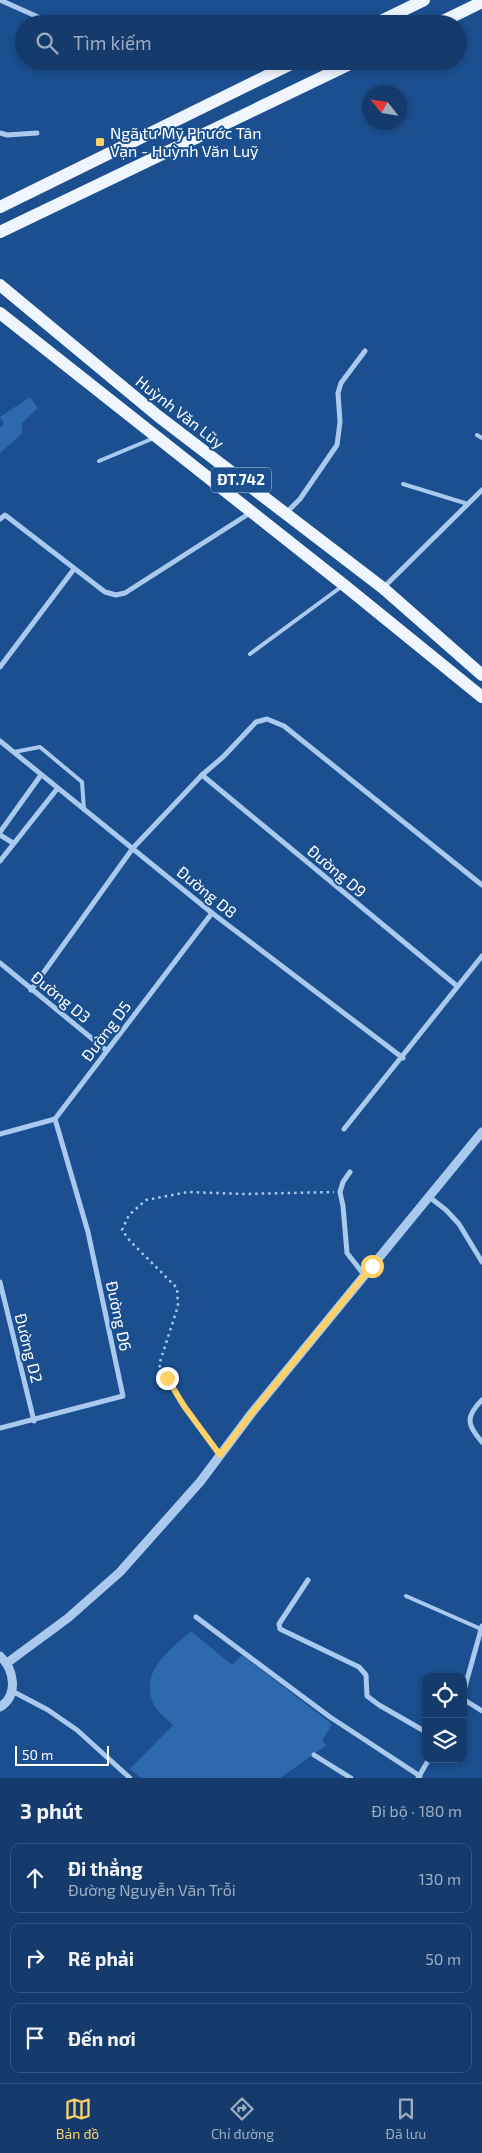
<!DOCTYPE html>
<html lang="vi">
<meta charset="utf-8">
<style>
:root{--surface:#143b6b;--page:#214673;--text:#f1f3f6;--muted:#9dadc1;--line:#33557e;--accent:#ffd166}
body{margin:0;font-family:"Exo 2",sans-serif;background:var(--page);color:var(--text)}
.controls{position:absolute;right:15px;bottom:15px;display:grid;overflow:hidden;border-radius:10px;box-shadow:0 2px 8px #0003}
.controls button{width:45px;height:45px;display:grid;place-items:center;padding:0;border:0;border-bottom:1px solid var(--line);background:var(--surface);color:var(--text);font:25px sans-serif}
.compass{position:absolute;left:362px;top:85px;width:45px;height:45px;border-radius:50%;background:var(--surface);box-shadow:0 2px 8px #0003;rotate:300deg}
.scale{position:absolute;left:15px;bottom:12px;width:94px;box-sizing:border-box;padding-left:5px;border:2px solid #fff;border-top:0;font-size:14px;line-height:18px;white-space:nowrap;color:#fff;-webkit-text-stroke:4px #1b4f8f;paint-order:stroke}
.stop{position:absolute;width:15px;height:15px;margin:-11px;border:4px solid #ffd166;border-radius:50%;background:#fff}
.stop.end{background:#ffd166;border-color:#fff;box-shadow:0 1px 5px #0008}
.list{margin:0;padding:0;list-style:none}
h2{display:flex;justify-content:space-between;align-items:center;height:65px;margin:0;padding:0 20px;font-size:21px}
h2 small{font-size:16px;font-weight:400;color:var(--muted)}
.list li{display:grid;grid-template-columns:32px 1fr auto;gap:15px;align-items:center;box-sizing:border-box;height:70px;margin:0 10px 10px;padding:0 10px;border:1px solid var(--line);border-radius:10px}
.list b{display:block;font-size:19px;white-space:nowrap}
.list p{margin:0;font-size:16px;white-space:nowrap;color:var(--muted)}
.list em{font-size:16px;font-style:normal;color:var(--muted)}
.icon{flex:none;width:28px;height:28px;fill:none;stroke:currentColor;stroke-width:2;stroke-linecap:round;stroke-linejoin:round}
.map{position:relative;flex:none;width:482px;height:1778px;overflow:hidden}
.search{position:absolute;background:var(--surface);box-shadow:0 2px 8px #0003;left:15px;right:15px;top:15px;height:55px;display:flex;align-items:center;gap:12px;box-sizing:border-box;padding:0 18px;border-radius:28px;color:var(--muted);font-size:19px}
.sheet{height:305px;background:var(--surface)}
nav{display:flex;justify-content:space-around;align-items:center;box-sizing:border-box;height:70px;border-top:1px solid var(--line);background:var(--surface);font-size:14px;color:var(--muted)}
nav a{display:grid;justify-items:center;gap:2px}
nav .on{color:var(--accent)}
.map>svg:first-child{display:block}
.green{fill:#2e69ad}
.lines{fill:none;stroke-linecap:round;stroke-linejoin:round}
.path{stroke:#a9c9ee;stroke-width:2.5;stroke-dasharray:2.5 4;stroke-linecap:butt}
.service{stroke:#a9c9ee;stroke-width:4}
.minor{stroke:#a9c9ee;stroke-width:5}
.tertiary{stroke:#a9c9ee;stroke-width:9}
.primary{stroke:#f0f6ff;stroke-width:12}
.route{stroke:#ffd166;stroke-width:6}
.poi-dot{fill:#ffd166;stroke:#1b4f8f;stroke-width:2}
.labels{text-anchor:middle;stroke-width:4;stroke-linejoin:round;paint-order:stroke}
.shield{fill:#1b4f8f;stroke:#bbcadd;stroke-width:1}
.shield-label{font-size:15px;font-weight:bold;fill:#fff}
.poi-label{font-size:16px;fill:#fff;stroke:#1b4f8f;text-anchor:start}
.street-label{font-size:16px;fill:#fff;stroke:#1b4f8f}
</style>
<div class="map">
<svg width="482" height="1778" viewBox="0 0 482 1778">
<rect width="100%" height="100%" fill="#1b4f8f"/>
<g class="green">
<path d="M30,397L38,408L22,423V434L0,453V427L4,424L0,417Z"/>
<path d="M191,1631L232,1665L242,1655L332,1724L322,1741L327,1745L280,1778H141L130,1769L173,1725C167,1719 158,1712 154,1705C138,1672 170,1650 191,1631Z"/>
</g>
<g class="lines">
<path class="path" d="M215,1448L184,1406L159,1365L178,1306L177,1288L130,1241L122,1230L129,1215L146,1200L188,1192L243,1194L334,1192"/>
<g class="service">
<path d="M477,435L482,438"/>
<path d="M99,461L154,438"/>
<path d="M403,484L468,504"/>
<path d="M250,654L341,587"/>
<path d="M14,752L40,747L82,782L84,810"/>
<path d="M406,1596L481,1629"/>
</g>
<g class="minor">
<path d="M0,0L47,21L59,24"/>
<path d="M0,133L7,135L37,133"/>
<path d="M286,513L300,499L337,445L340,422L338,393L341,383L365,351"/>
<path d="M0,519L5,515L105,592L116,595L125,593L250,513"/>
<path d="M383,588L482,490"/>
<path d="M0,667L74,569"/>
<path d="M0,741L212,913L403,1058"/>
<path d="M202,775L457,986"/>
<path d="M0,832L41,775"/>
<path d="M0,835L13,843"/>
<path d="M0,861L57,789"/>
<path d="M0,963L106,1050"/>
<path d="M31,990L133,848L202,775L223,757L256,722L267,719L284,726L482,885"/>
<path d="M344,1129L482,956"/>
<path d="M0,1134L55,1119L212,913"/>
<path d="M350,1172L343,1182L340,1192L343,1206L347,1253L365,1276"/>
<path d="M428,1196L446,1210L459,1224L482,1262"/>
<path d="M0,1282L34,1421"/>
<path d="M482,1400C465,1417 467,1425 482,1442"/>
<path d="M0,1428L123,1396L88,1232L55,1119"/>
<path d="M308,1580L279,1624L280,1629L359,1667L366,1675L367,1696L379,1705L426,1732"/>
<path d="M196,1617L330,1717L420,1776"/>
<path d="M12,1691L48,1710L77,1730L130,1778"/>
<path d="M463,1694L482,1626"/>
<path d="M463,1699L482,1711"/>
<path d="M314,1755L351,1778"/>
<path d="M418,1778L429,1759"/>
</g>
<g class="tertiary">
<path d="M0,1656C14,1669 19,1695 0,1707"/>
<path d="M7,1663L68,1618L120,1572L200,1482L251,1414L482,1132"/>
</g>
<g class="primary">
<path d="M375,24L424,0"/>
<path d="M437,24L482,2"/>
<path d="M0,207L297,61"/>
<path d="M0,232L356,61"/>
<path d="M0,285L158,416L383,588L482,675"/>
<path d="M0,313L344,585L482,697"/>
</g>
</g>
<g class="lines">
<path class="route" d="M167,1378L184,1406L220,1455L251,1414L372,1266"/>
</g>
<rect class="poi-dot" x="95" y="137" width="10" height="10" rx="2.5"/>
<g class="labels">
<rect class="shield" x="211" y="467.5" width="60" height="25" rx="4"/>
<g class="shield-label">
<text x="241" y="485">ĐT.742</text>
</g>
<g class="poi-label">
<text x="110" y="139">Ngã tư Mỹ Phước Tân<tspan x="110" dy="18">Vạn - Huỳnh Văn Luỹ</tspan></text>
</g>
<g class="street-label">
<text transform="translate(180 412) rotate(38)" y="6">Huỳnh Văn Lũy</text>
<text transform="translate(337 871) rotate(40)" y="6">Đường D9</text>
<text transform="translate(207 892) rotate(39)" y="6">Đường D8</text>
<text transform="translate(61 997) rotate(39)" y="6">Đường D3</text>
<text transform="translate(106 1031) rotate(-53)" y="6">Đường D5</text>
<text transform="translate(119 1316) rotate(78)" y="6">Đường D6</text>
<text transform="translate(29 1348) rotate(76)" y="6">Đường D2</text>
</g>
</g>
</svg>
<div class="controls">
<button><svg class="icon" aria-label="locate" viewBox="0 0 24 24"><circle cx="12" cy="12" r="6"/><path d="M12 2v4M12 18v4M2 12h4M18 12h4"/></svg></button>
<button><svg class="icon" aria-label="layers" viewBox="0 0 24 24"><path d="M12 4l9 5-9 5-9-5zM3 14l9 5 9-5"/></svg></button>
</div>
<svg class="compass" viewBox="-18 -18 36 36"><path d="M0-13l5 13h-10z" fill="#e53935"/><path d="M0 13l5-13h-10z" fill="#9dadc1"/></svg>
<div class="scale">50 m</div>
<div class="stop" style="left:372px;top:1266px"></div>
<div class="stop end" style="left:167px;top:1378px"></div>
<div class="search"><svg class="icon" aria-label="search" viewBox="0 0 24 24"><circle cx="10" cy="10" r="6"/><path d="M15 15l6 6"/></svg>Tìm kiếm</div>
</div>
<section class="sheet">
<h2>3 phút<small>Đi bộ · 180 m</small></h2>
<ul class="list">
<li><svg class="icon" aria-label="ahead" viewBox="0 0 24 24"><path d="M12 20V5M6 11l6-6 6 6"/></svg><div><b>Đi thẳng</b><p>Đường Nguyễn Văn Trỗi</p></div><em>130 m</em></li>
<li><svg class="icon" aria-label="right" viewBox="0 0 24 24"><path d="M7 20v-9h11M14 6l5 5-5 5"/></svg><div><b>Rẽ phải</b></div><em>50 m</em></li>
<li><svg class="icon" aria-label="arrive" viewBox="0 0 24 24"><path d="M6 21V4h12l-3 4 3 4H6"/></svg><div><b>Đến nơi</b></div></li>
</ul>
</section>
<nav>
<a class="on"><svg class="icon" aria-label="map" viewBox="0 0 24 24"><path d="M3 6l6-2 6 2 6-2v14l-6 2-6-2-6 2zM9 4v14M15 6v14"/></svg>Bản đồ</a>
<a><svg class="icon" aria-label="directions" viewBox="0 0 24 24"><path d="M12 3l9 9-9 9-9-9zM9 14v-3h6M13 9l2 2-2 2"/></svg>Chỉ đường</a>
<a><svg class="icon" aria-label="saved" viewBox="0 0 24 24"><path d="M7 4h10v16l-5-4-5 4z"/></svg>Đã lưu</a>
</nav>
